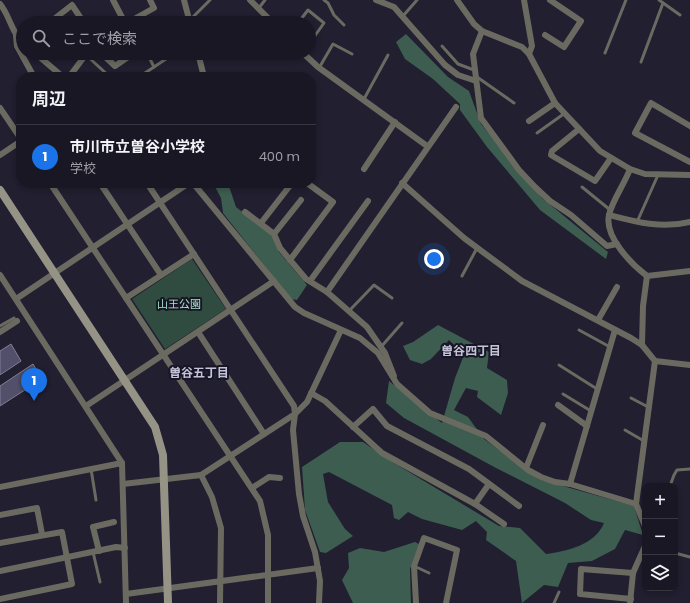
<!DOCTYPE html>
<html lang="ja">
<meta charset="utf-8">
<style>
:root{--surface:#191724;--page:#22202c;--text:#f1f3f6;--muted:#9f9fa6;--line:#373641;--accent:#1a73e8}
body{margin:0;font-family:Poppins,"Noto Sans JP",sans-serif;background:var(--page);color:var(--text)}
.controls{position:absolute;right:12px;bottom:12px;display:grid;overflow:hidden;border-radius:8px;box-shadow:0 2px 6px #0003}
.controls button{width:36px;height:36px;display:grid;place-items:center;padding:0;border:0;border-bottom:1px solid var(--line);background:var(--surface);color:var(--text);font:20px sans-serif}
.you{position:absolute;left:434px;top:259px;width:14px;height:14px;margin:-10px;border:3px solid #fff;border-radius:50%;background:#1a73e8;box-shadow:0 0 0 6px #1a73e833}
.badge{display:grid;place-items:center;width:26px;height:26px;border-radius:50%;background:var(--accent);color:#fff;font-size:13px;font-weight:700}
.pin{position:absolute;translate:-50% -33px;filter:drop-shadow(0 1px 2px #0008)}
.pin::after{content:'';position:absolute;top:21px;width:14px;height:12px;background:inherit;clip-path:polygon(0 0,100% 0,50% 100%)}
.list{margin:0;padding:0;list-style:none}
h2{display:flex;justify-content:space-between;align-items:center;height:52px;margin:0;padding:0 16px;font-size:17px}
h2 small{font-size:13px;font-weight:400;color:var(--muted)}
.list li{display:grid;grid-template-columns:26px 1fr auto;gap:12px;align-items:center;box-sizing:border-box;height:64px;padding:0 16px;border-top:1px solid var(--line)}
.list b{display:block;font-size:15px;white-space:nowrap}
.list p{margin:0;font-size:13px;white-space:nowrap;color:var(--muted)}
.list em{font-size:13px;font-style:normal;color:var(--muted)}
.icon{flex:none;width:22px;height:22px;fill:none;stroke:currentColor;stroke-width:2;stroke-linecap:round;stroke-linejoin:round}
.map{position:relative;flex:none;width:690px;height:603px;overflow:hidden}
.search{position:absolute;background:var(--surface);box-shadow:0 2px 6px #0003;left:16px;top:16px;width:300px;height:44px;display:flex;align-items:center;gap:10px;box-sizing:border-box;padding:0 14px;border-radius:22px;color:var(--muted);font-size:15px}
.panel{position:absolute;background:var(--surface);box-shadow:0 2px 6px #0003;left:16px;top:72px;width:300px;height:116px;border-radius:16px}
.map>svg:first-child{display:block}
.green{fill:#304b3f}
.forest{fill:#3c5d4f}
.shadow{fill:#0007}
.building{fill:#524f6b;stroke:#817f93}
.lines{fill:none;stroke-linecap:round;stroke-linejoin:round}
.lane{stroke:#6b6a61;stroke-width:3}
.street{stroke:#6b6a61;stroke-width:6}
.secondary{stroke:#959385;stroke-width:8}
.labels{text-anchor:middle;stroke-width:4;stroke-linejoin:round;paint-order:stroke}
.park-label{font-size:11px;fill:#a4e3c7;stroke:#181626}
.neighbourhood-label{font-size:12px;font-weight:bold;fill:#c4c2d8;stroke:#181626}
</style>
<div class="map">
<svg width="690" height="603" viewBox="0 0 690 603">
<rect width="100%" height="100%" fill="#211f30"/>
<path class="green" d="M192,259L226,309L165,349L132,299Z"/>
<g class="forest">
<path d="M406,34L448,77L469,91L481,124L542,198L608,252L606,259L540,210L487,147L460,110V104L433,79L405,59L396,42Z"/>
<path d="M213,183H228L236,207L272,235L279,252L307,285L297,300L291,299L223,213L221,198Z"/>
<path d="M438,325L489,352L487,368L507,380L508,393L501,415L477,397L478,391L466,388L454,410L468,417L484,439L538,479L634,506L643,535L625,530L615,549L592,561L568,563L558,587L544,585L522,603L516,561L486,540L487,532L476,521L462,530L422,519L408,512L399,520L394,518L392,505L329,472L323,474L328,502L345,529L353,536L326,553L320,552L305,510L302,467L340,442H363L394,463L499,526L520,528L546,554C567,551 595,545 604,523L591,520L565,503L496,468L404,418L386,403L389,381L442,423L455,378L464,355L449,340L431,359L422,364L410,360L403,346L413,342Z"/>
<path d="M415,542L419,544L410,569L411,603H353L342,580L349,568L348,553L360,548L384,552Z"/>
</g>
<g class="shadow">
<path d="M0,352L20,361L0,376Z"/>
<path d="M41,379L35,384L0,406V387Z"/>
</g>
<g class="building">
<path d="M11,344L21,361L0,375V351Z"/>
<path d="M33,364L42,379L0,406V386Z"/>
</g>
<g class="lines">
<g class="lane">
<path d="M324,0L328,3L334,15L344,25"/>
<path d="M659,0L680,15"/>
<path d="M258,9L265,0"/>
<path d="M403,16L417,0"/>
<path d="M189,21L210,0"/>
<path d="M298,23L308,10L324,23L309,44"/>
<path d="M442,46L458,64L474,70"/>
<path d="M147,53L154,67"/>
<path d="M605,53L626,0"/>
<path d="M86,55L110,77"/>
<path d="M641,62L663,3"/>
<path d="M319,68L333,44L352,54"/>
<path d="M139,77L175,53"/>
<path d="M477,77L514,103"/>
<path d="M364,99L388,55"/>
<path d="M537,133L565,113"/>
<path d="M582,187L609,209V211"/>
<path d="M637,222L658,175"/>
<path d="M462,276L477,248"/>
<path d="M349,311L374,285L392,298"/>
<path d="M0,326L14,318"/>
<path d="M579,330L610,347"/>
<path d="M381,347L402,323"/>
<path d="M559,365L597,389"/>
<path d="M563,394L591,411"/>
<path d="M631,398L650,408"/>
<path d="M625,430L644,441"/>
<path d="M91,469L96,500"/>
<path d="M670,486L674,475L677,470L690,469"/>
<path d="M93,552L100,582"/>
<path d="M675,553L690,557"/>
<path d="M414,566L429,573"/>
<path d="M554,603L559,592"/>
</g>
<g class="street">
<path d="M113,0L125,23"/>
<path d="M184,0L190,23"/>
<path d="M250,0L273,23"/>
<path d="M376,0L394,7L445,65L458,75L476,81"/>
<path d="M457,0L474,24L482,31L522,47L529,54L555,103L600,151L630,169L645,174L690,175"/>
<path d="M524,0L532,46L529,54"/>
<path d="M0,4C10,16 11,32 23,42"/>
<path d="M49,23L72,5L84,23"/>
<path d="M127,23L154,8L150,0"/>
<path d="M482,31L473,54L481,118L519,170L535,187L550,201L571,215L607,246L617,244"/>
<path d="M545,35L564,47L581,21L550,0"/>
<path d="M16,36L17,46L34,77"/>
<path d="M35,53L63,77"/>
<path d="M101,53L115,66L134,53"/>
<path d="M198,53L204,77"/>
<path d="M303,53L318,67L427,146"/>
<path d="M69,77L87,53"/>
<path d="M0,108L21,139"/>
<path d="M529,121L555,103"/>
<path d="M690,126L651,103L635,133L690,162"/>
<path d="M579,129L552,151L551,155L595,181L611,158"/>
<path d="M0,155L21,141"/>
<path d="M364,169L395,122"/>
<path d="M630,169C625,183 612,201 609,215C604,236 631,264 647,276"/>
<path d="M50,183L260,501L268,535V603"/>
<path d="M100,183L161,275"/>
<path d="M147,183L294,406L295,414L293,430L299,494L303,516L315,552L320,581L319,603"/>
<path d="M193,183L295,307L304,313L360,338L378,353L397,384L430,413L486,436L528,470L541,477L555,482L570,484L636,504"/>
<path d="M402,183L464,238L522,281L631,338L642,345L655,361L690,365"/>
<path d="M245,212L274,234L280,248L306,279L327,292L367,327L385,353L394,376"/>
<path d="M609,215C636,222 662,229 690,222"/>
<path d="M261,223L292,183"/>
<path d="M274,234L301,200"/>
<path d="M290,260L333,202L307,183"/>
<path d="M0,275L122,463L126,603"/>
<path d="M647,276L690,271"/>
<path d="M310,281L368,201"/>
<path d="M327,292L456,107"/>
<path d="M126,298L194,254"/>
<path d="M16,299L189,183"/>
<path d="M598,320L617,287"/>
<path d="M0,332L17,321"/>
<path d="M198,332L264,434"/>
<path d="M642,345L643,306L647,276"/>
<path d="M311,393L325,401L382,453L475,504L504,524"/>
<path d="M558,405L587,426"/>
<path d="M86,406L274,281"/>
<path d="M353,427L373,409L387,426L469,469L519,506"/>
<path d="M526,468L543,425"/>
<path d="M201,475L212,497L221,528L220,603"/>
<path d="M123,484L201,475L295,414L307,402L341,330"/>
<path d="M570,484L615,330"/>
<path d="M0,487L122,463"/>
<path d="M252,488L269,477L280,478"/>
<path d="M475,504L489,484"/>
<path d="M0,515L37,508L42,534"/>
<path d="M645,526L636,504L655,361"/>
<path d="M0,543L62,532L72,584L0,599"/>
<path d="M99,551L93,527L114,522"/>
<path d="M0,571L116,547L125,548"/>
<path d="M126,594L318,568"/>
<path d="M631,599L580,594L581,569L633,573"/>
<path d="M416,603L414,566L424,538L457,550L446,603"/>
<path d="M630,603L633,573L645,546"/>
</g>
<path class="secondary" d="M0,190L155,427L163,455L168,603"/>
</g>
<g class="labels">
<g class="park-label">
<text x="179" y="308">山王公園</text>
</g>
<g class="neighbourhood-label">
<text x="471" y="355">曽谷四丁目</text>
<text x="199" y="377">曽谷五丁目</text>
</g>
</g>
</svg>
<div class="controls">
<button>+</button>
<button>−</button>
<button><svg class="icon" aria-label="layers" viewBox="0 0 24 24"><path d="M12 4l9 5-9 5-9-5zM3 14l9 5 9-5"/></svg></button>
</div>
<div class="you"></div>
<div class="pin badge" style="left:34px;top:401px">1</div>
<div class="search"><svg class="icon" aria-label="search" viewBox="0 0 24 24"><circle cx="10" cy="10" r="6"/><path d="M15 15l6 6"/></svg>ここで検索</div>
<section class="panel">
<h2>周辺<small></small></h2>
<ul class="list">
<li><span class="badge">1</span><div><b>市川市立曽谷小学校</b><p>学校</p></div><em>400 m</em></li>
</ul>
</section>
</div>
